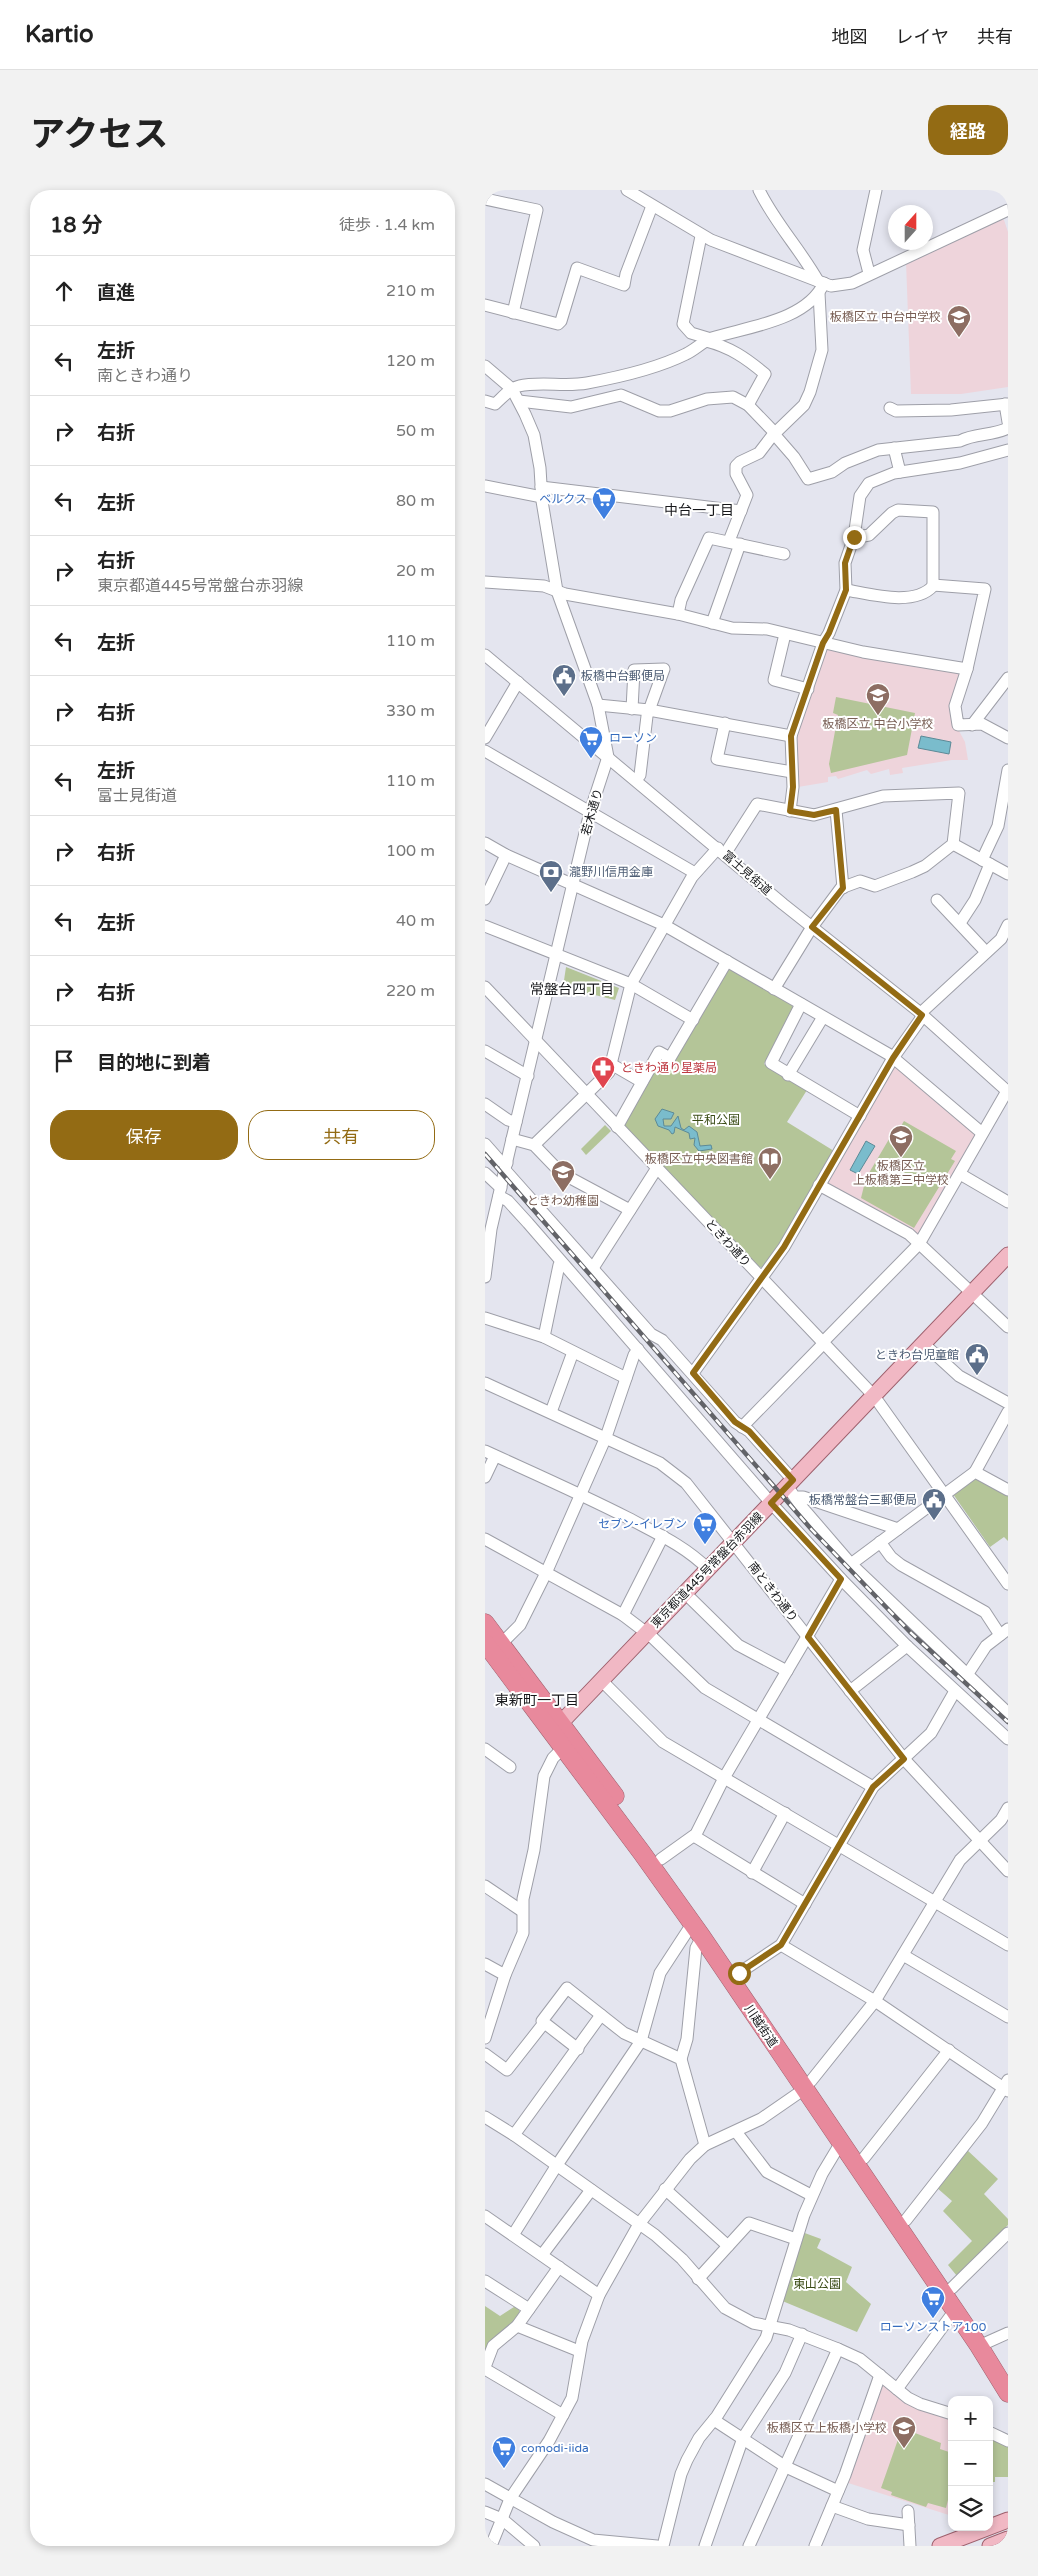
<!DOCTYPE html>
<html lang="ja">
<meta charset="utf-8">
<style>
:root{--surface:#fff;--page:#f2f2f2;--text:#222;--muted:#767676;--line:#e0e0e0;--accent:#936b14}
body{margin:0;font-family:"Varela Round","Noto Sans JP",sans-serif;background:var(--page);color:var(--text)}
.controls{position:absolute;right:15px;bottom:15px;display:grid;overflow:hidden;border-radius:10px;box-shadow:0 2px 8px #0003}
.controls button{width:45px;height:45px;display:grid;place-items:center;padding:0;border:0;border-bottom:1px solid var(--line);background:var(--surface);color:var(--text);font:25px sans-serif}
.compass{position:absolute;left:403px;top:15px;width:45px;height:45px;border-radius:50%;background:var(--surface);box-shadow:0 2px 8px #0003;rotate:21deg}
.stop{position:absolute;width:15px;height:15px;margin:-11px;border:4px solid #936b14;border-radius:50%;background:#fff}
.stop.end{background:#936b14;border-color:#fff;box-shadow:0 1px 5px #0008}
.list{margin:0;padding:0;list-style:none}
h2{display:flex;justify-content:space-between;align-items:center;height:65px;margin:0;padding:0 20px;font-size:21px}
h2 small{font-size:16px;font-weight:400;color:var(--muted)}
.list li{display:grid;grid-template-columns:32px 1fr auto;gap:15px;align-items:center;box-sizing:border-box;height:70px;padding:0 20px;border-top:1px solid var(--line)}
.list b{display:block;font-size:19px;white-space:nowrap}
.list p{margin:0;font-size:16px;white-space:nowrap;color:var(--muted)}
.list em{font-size:16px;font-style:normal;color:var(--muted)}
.actions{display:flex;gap:10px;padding:15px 20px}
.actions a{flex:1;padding:11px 0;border:1px solid var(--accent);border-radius:20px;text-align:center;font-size:18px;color:var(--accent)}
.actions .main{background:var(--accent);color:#fff}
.icon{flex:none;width:28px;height:28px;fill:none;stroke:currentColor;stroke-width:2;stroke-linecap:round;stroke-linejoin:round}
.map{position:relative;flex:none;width:523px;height:2356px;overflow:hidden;border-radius:20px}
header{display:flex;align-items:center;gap:30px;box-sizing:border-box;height:70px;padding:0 25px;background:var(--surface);border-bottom:1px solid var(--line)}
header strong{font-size:24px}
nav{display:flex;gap:28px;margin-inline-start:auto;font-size:18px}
.intro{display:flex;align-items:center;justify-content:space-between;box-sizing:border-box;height:120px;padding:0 30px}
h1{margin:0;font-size:35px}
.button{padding:12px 22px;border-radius:20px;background:var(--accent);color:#fff;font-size:18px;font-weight:700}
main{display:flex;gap:30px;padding:0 30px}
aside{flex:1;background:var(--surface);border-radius:20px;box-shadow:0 2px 8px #0003}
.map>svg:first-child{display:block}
.education{fill:#eed4db}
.green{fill:#b4c598}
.water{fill:#7abccc;stroke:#5c8a97}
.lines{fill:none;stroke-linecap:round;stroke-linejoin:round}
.minor-casing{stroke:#9e9fa8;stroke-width:13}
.major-casing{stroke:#9e616e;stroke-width:17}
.highway-casing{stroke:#9e616e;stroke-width:19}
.minor{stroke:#fff;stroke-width:11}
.major{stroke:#f1b8c4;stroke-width:15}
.highway{stroke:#e8899c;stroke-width:18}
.rail-casing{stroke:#626368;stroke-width:4.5}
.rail{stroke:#fff;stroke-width:2.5;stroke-dasharray:8;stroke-linecap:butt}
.route{stroke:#936b14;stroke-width:6}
.labels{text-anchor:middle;stroke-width:4;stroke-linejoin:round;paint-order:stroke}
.education-label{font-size:12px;fill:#785e54;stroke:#fff;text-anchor:end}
.shop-label{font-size:12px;fill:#366cbe;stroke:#fff;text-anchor:end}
.service-label{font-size:12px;fill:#4e5e75;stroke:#fff;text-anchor:start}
.street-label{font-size:12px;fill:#16171a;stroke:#fff}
.health-label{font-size:12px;fill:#be3a42;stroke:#fff;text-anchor:start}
.park-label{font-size:12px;fill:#3a4b15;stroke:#fff}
.neighbourhood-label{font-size:14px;fill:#16171a;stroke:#fff}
</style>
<header>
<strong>Kartio</strong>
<nav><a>地図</a><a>レイヤ</a><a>共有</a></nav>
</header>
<div class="intro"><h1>アクセス</h1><a class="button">経路</a></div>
<main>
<aside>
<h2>18 分<small>徒歩 · 1.4 km</small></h2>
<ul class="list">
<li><svg class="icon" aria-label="ahead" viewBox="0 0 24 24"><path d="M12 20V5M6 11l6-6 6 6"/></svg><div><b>直進</b></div><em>210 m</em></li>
<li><svg class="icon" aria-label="left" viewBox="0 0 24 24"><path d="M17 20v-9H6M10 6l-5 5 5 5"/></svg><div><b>左折</b><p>南ときわ通り</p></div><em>120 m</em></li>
<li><svg class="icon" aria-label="right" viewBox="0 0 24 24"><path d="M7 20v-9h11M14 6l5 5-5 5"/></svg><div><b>右折</b></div><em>50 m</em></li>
<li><svg class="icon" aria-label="left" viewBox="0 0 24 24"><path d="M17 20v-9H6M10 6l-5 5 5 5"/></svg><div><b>左折</b></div><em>80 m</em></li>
<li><svg class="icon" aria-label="right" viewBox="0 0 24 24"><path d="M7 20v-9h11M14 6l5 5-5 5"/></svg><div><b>右折</b><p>東京都道445号常盤台赤羽線</p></div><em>20 m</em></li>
<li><svg class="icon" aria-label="left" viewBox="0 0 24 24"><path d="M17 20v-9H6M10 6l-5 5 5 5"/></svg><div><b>左折</b></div><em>110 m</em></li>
<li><svg class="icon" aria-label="right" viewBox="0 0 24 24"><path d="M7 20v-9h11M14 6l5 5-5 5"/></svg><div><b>右折</b></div><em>330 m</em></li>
<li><svg class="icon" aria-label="left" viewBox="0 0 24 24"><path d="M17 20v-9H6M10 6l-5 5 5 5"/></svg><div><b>左折</b><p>富士見街道</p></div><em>110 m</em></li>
<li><svg class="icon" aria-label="right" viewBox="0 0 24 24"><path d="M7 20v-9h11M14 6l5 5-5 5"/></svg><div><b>右折</b></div><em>100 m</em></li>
<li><svg class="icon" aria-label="left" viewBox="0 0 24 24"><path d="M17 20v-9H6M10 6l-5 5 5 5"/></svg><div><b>左折</b></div><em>40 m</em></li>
<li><svg class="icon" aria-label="right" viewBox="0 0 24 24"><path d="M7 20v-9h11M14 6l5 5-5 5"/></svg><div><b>右折</b></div><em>220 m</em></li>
<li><svg class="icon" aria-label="arrive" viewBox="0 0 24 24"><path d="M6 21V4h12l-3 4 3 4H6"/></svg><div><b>目的地に到着</b></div></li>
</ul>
<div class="actions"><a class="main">保存</a><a>共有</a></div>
</aside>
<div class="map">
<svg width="523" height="2356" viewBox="0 0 523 2356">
<rect width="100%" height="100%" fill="#e4e5ef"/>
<g class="education">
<path d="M515,29L519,30L523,42V197L476,204H426L421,72Z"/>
<path d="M341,458L475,480L473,539L480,552L483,570H467L417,578L418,583L405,585L404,579L386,584L382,580L353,589L351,586L343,587V592L313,597L310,544Z"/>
<path d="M410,877L489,940L491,946L435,1043H427L341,994L406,878Z"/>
<path d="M394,2193L467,2226V2326L360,2292Z"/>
</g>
<g class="green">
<path d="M351,507L430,523L422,565L346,583L344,574L353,525L348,523Z"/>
<path d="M81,777L134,798L130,810L78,797Z"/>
<path d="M246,779L306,814L308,817L279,874L322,900L302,932L349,961L294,1055L279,1077H274L140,937V932L174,870L177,869L187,874L241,781Z"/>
<path d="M419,931L471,961L466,969L470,971L429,1038L376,1008L381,988L410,939L413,941Z"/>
<path d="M120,935L126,941L101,965L96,959Z"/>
<path d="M490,1289H494L523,1305V1351L519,1347L505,1357L468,1304Z"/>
<path d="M481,1959L513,1989L499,2004L523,2029V2035L472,2086L463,2075L487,2051L458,2021L467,2011L451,1997Z"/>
<path d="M317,2042L336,2049L332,2058L367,2077L361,2092L386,2114L372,2142L295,2110Z"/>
<path d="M0,2116L15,2126L29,2117H33L35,2123L0,2166Z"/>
<path d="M417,2238L456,2253L455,2259L467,2263V2294L461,2318L443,2313L441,2317L406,2305L407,2302L396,2298Z"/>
<path d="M504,2244L523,2253V2287H510V2292H504Z"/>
</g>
<g class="water">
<path d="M436,546L466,552L464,564L433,558Z"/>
<path d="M177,919L189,923L186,929H178L179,936H186L193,926L196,938L199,940L204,936L212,942L215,956L226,955L227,959L214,961L209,955L210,948L205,949L204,943L190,937L189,943L187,944L184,940L173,936L170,929Z"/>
<path d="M381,951L390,956L373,984L365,980Z"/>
</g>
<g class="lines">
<g class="minor-casing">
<g id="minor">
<path d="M142,0L226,50L346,96L367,93L523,20"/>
<path d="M274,0C290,33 315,59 333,91"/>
<path d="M0,9L52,20L28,123"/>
<path d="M216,46L198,134L206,143L226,149"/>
<path d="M384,83L378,60L391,0"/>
<path d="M0,115L73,134L76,131L92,78L139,95L141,84L167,16"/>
<path d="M221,151C245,157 261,168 280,184L263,215"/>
<path d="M0,176L27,199L40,224L49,245L55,278L57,311L72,401L113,515L123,567L105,622L27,949L6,1039L0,1087"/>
<path d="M0,211L10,214C17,208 25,198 34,196C54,191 81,197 102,193C135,187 171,179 201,164C210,160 217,152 227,148C261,137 322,131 339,93"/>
<path d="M34,211L86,217L136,205L174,221H185L222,209L248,207L263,215L290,243"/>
<path d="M520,214L523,232"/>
<path d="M405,218L411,221L466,220L523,214"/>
<path d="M289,244L309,267L323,289L347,282L360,273L393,260L475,251C490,243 507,246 523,238"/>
<path d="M409,258L415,282"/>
<path d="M0,296L57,307"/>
<path d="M56,297L256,321"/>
<path d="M244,351L262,305L251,284V276L255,272L274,263L287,246L319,215L325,202L337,160L334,103"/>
<path d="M0,392L59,396L80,404L193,424L247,438L282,439L378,462L482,479"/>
<path d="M448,395L500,399L482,479L470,516L473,535L497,534L523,548"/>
<path d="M361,400C385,404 429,417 448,396V322L413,320L407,323L384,345L368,348"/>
<path d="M193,424L196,410L224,348L299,364"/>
<path d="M227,433L255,354"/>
<path d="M300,444L289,490L323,499"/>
<path d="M0,465L298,714L433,821L523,902"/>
<path d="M113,515L164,520L306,546"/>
<path d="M147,519L149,480L179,479L162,526L155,585L151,590"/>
<path d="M240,533L232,569L307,582"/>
<path d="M487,535L523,488"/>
<path d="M0,548L33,492"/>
<path d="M0,561L210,683"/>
<path d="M351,620L358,698"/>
<path d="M305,621L308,597L306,546L338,453L344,443L361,400L360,373L369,347L375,306L384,293L409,283L475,273L523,260"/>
<path d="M0,653L21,665L179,735L405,865L497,943"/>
<path d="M468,654L523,684"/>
<path d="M240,664L272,614L329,625L398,606L474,603L468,654L440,676L427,682L390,696L375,691L356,698L327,737L289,799"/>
<path d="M497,670L513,636L523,580"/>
<path d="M0,709L21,665"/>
<path d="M452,710L501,762"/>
<path d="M475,733L490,710L505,674"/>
<path d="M0,736L146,794L208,830"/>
<path d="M0,797L389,1206L523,1394"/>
<path d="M316,814L286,873L375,926"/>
<path d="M0,861L43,886"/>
<path d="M126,874L157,892"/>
<path d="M303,885L338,827"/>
<path d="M0,914L23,930L31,932"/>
<path d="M132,937L174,862L185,868L242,771"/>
<path d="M27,949L49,955L76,983L145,1020"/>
<path d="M0,954L15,971L22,973"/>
<path d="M49,955L124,882L146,794L207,687L233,658"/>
<path d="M20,980L166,1144L177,1150L250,1232L264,1241L308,1290"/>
<path d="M0,983L16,998"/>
<path d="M475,984L523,1012"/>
<path d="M334,995L424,1044L523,1137"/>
<path d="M14,1006L23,1011L43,1033L286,1313L356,1389L422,1456L523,1549"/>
<path d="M108,1078L172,978"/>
<path d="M0,1128L59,1147L141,1188"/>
<path d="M59,1147L74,1075L77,1073"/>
<path d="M338,1152L434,1054L522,901"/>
<path d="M439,1154L474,1186L523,1213"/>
<path d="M208,1183L299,1057L408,868L435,830L439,820L516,749L523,735"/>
<path d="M0,1193L175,1273L201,1293L419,1569L523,1681"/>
<path d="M66,1222L88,1162"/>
<path d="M257,1237L339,1153"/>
<path d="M0,1261C48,1283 96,1304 143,1328C171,1343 200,1356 223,1379"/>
<path d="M490,1282L523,1222"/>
<path d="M0,1287L10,1266"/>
<path d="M302,1296L316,1316L366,1374L413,1339L318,1307H312"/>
<path d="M413,1339L490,1282L523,1300"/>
<path d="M0,1349L138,1425L167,1447L220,1498L388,1597"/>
<path d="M395,1352L406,1367L416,1375L500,1422L515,1445"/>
<path d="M366,1374L523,1523"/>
<path d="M200,1403L253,1455L302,1481"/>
<path d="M138,1425L178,1346"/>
<path d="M16,1454L35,1435L61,1383L121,1247L149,1165L153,1159"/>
<path d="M482,1485L501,1456L523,1439"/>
<path d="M116,1490L178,1552L523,1755"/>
<path d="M365,1501L422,1456"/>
<path d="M0,1559L25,1577"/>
<path d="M209,1646L320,1714"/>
<path d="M176,1669L211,1644L239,1588L356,1389"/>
<path d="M267,1683L300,1623"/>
<path d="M0,1696L37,1721"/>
<path d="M296,1755L390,1811L523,1901"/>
<path d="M418,1765L523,1827"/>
<path d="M0,1774L20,1785"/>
<path d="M254,1783L296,1755L388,1597L446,1543L470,1501"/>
<path d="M0,1848L20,1785L38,1743V1709L49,1660L59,1586L68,1568L82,1554"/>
<path d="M93,1859L57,1831L82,1798L139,1843L196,1869L220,1955"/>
<path d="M0,1864L22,1880L59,1833"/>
<path d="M196,1869L202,1849L211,1758L217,1747"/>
<path d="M326,1891L390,1811L475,1670L516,1630L523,1618"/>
<path d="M0,1927L29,1945L170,2045L197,2069L240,2118L268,2133L304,2140L353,2159L375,2169L423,2208L435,2214L467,2224"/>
<path d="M252,1943L282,1982L326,2005"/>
<path d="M29,1945L116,1825"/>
<path d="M379,1968L464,1860"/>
<path d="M180,1999L243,2056"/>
<path d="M0,2026L114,2105"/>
<path d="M421,2030L497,1933L523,1890"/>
<path d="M28,2045L72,1975L156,1851L175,1783L207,1734"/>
<path d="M57,2065L106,2000"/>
<path d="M213,2089L264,2033L311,2049"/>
<path d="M0,2091L44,2119"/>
<path d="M467,2098L523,2043"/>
<path d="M32,2136L94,2161"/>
<path d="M494,2156L523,2143"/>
<path d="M0,2177L8,2156L32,2136L74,2077"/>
<path d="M0,2179L78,2225"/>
<path d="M412,2199L470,2120"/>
<path d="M229,2230L301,2277L353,2301"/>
<path d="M504,2242L523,2251"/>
<path d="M0,2294L68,2332L108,2350L172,2356"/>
<path d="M347,2316L383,2329L424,2335"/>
<path d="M423,2321L425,2356"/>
<path d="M0,2322L17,2329L49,2356"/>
<path d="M6,2356L25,2309L64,2251L87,2208L97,2151L114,2105L154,2034L205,1969L220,1955L276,1929L318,1900"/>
<path d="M178,2356L196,2284L202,2270L214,2248L232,2226L281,2148L319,2025L337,1984L355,1954"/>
<path d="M220,2356L258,2248L300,2183L317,2144"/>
<path d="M264,2356L353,2159"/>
<path d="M330,2356L360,2285L395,2185"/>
</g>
</g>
<g class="major-casing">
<g id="major">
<path d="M68,1541L523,1065"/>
<path d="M455,2356L523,2330"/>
<path d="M505,2356L523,2349"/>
</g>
</g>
<g class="highway-casing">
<g id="highway">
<path d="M0,1433L130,1606"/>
<path d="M0,1453L157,1663L217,1747L494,2156L523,2203"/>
</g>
</g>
<use href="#minor" class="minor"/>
<use href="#major" class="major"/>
<use href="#highway" class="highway"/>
<g class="rail-casing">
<path id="rail" d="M0,964L327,1340L425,1442L523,1532"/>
</g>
<use href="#rail" class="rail"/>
</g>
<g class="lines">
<path class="route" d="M254,1783L296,1755L388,1597L419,1569L323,1447L356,1389L286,1313L308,1290L264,1241L250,1232L208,1183L299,1057L408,868L437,825L327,737L358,698L351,620L329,625L305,621L308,597L306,546L338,453L344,443L361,400L360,373L369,347"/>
</g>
<defs>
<g id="school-pin" transform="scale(1.25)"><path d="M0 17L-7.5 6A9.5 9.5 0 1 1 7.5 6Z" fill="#8d6e63" stroke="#fff"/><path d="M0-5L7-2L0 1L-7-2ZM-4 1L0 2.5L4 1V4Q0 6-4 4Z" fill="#fff"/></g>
<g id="supermarket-pin" transform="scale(1.25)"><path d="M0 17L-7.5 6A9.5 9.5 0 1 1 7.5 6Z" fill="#3f7fe0" stroke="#fff"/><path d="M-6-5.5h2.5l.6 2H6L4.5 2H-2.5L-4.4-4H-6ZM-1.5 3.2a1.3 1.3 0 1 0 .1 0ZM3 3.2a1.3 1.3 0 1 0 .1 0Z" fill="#fff"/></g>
<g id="civic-pin" transform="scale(1.25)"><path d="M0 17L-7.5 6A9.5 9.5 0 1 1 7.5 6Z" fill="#5c6f8a" stroke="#fff"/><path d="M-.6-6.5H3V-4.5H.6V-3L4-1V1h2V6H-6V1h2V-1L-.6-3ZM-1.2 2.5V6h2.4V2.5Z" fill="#fff"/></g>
<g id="bank-pin" transform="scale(1.25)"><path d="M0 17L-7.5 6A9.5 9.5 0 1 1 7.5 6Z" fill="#5c6f8a" stroke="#fff"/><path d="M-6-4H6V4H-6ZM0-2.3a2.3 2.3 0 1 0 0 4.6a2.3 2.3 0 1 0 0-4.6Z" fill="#fff"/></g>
<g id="pharmacy-pin" transform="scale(1.25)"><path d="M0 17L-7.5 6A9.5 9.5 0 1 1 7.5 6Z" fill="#e0444e" stroke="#fff"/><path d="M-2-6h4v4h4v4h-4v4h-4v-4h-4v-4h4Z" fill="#fff"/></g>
<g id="library-pin" transform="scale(1.25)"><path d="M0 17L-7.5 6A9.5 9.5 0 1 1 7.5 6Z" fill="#8d6e63" stroke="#fff"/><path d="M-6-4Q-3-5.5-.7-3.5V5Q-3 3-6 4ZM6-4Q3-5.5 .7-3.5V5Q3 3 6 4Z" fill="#fff"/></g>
</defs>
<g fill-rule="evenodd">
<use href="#school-pin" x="474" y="127"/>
<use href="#supermarket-pin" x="119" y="309"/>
<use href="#civic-pin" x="79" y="486"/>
<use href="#school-pin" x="393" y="505"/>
<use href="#supermarket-pin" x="106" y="548"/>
<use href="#bank-pin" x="66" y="682"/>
<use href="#pharmacy-pin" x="118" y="878"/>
<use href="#school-pin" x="416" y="947"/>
<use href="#library-pin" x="285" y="969"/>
<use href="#school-pin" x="78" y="982"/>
<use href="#civic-pin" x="492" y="1165"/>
<use href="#civic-pin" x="449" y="1310"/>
<use href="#supermarket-pin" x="220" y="1334"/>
<use href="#supermarket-pin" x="448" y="2108"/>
<use href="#school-pin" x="419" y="2238"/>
<use href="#supermarket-pin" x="19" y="2258"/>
</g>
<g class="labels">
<g class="education-label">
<text x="456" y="131">板橋区立 中台中学校</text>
<text x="393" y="538" text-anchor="middle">板橋区立 中台小学校</text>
<text x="268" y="973">板橋区立中央図書館</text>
<text x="416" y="980" text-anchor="middle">板橋区立<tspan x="416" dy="14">上板橋第三中学校</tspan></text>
<text x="78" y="1015" text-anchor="middle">ときわ幼稚園</text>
<text x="402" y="2242">板橋区立上板橋小学校</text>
</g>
<g class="shop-label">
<text x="102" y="313">ベルクス</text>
<text x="124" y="552" text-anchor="start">ローソン</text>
<text x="202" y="1338">セブン-イレブン</text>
<text x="448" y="2141" text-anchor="middle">ローソンストア100</text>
<text x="36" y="2262" text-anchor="start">comodi-iida</text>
</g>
<g class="service-label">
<text x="96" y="490">板橋中台郵便局</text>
<text x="84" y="686">瀧野川信用金庫</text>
<text x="474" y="1169" text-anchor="end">ときわ台児童館</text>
<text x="432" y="1314" text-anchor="end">板橋常盤台三郵便局</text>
</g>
<g class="street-label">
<text transform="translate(107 622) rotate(-74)" y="4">若木通り</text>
<text transform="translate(262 683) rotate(41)" y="4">富士見街道</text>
<text transform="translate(243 1053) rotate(47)" y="4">ときわ通り</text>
<text transform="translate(222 1380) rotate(-46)" y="4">東京都道445号常盤台赤羽線</text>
<text transform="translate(288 1402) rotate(52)" y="4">南ときわ通り</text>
<text transform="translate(276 1836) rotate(56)" y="4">川越街道</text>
</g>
<g class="health-label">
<text x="136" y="882">ときわ通り星薬局</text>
</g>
<g class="park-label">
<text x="231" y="934">平和公園</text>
<text x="332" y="2098">東山公園</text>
</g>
<g class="neighbourhood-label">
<text x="214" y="325">中台一丁目</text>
<text x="87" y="804">常盤台四丁目</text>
<text x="52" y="1515">東新町一丁目</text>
</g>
</g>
</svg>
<div class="controls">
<button>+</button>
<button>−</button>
<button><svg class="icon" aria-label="layers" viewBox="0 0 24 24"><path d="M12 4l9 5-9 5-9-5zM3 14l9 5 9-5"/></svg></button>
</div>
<svg class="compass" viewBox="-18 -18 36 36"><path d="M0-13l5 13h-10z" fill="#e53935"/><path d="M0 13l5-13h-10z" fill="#767676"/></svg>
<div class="stop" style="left:254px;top:1783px"></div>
<div class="stop end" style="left:369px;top:347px"></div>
</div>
</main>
